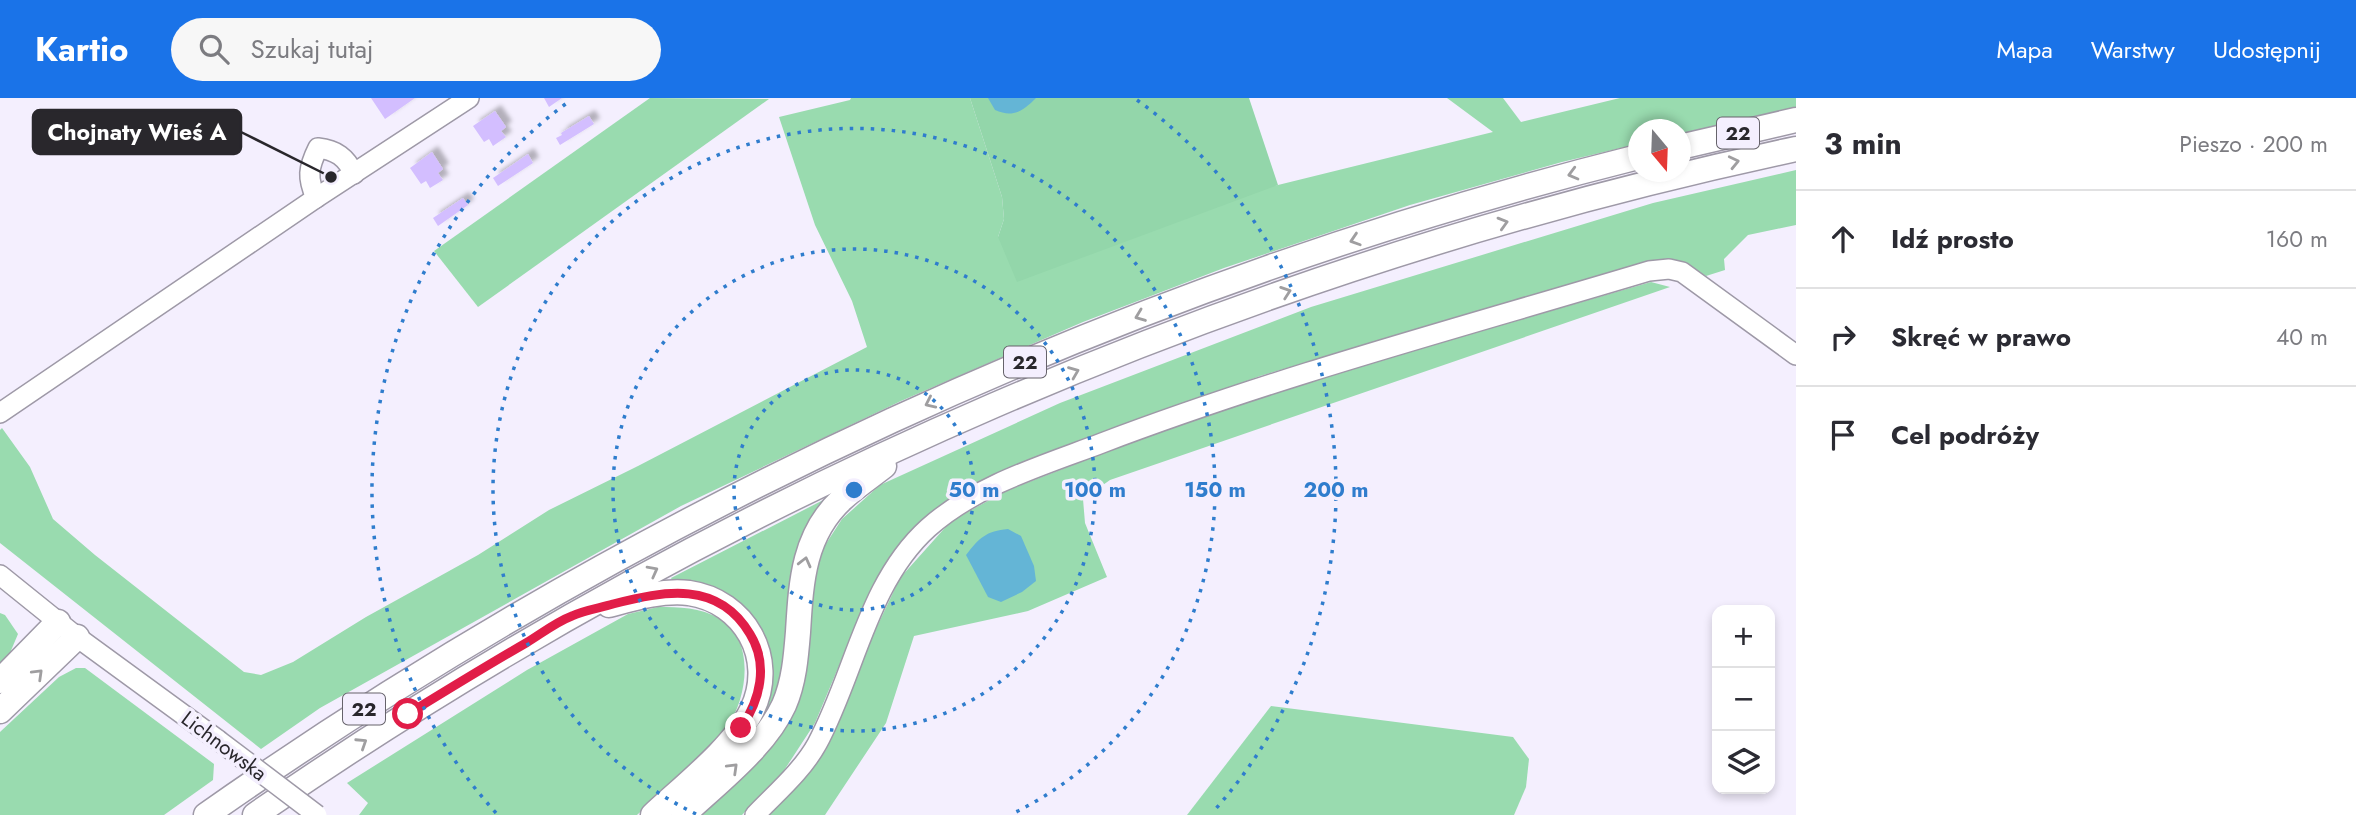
<!DOCTYPE html>
<html lang="pl">
<meta charset="utf-8">
<style>
:root{--surface:#fff;--page:#f7f7f7;--text:#2b2b33;--muted:#7c7c81;--line:#e1e1e2;--accent:#1a73e8}
body{margin:0;font-family:Jost,sans-serif;background:var(--page);color:var(--text)}
.controls{position:absolute;right:21px;bottom:21px;display:grid;overflow:hidden;border-radius:14px;box-shadow:0 4px 10px #0003}
.controls button{width:63px;height:63px;display:grid;place-items:center;padding:0;border:0;border-bottom:2px solid var(--line);background:var(--surface);color:var(--text);font:35px sans-serif}
.compass{position:absolute;left:1628px;top:21px;width:63px;height:63px;border-radius:50%;background:var(--surface);box-shadow:0 4px 10px #0003;rotate:161deg}
.stop{position:absolute;width:21px;height:21px;margin:-16px;border:5px solid #e11d48;border-radius:50%;background:#fff}
.stop.end{background:#e11d48;border-color:#fff;box-shadow:0 2px 7px #0008}
.list{margin:0;padding:0;list-style:none}
h2{display:flex;justify-content:space-between;align-items:center;height:91px;margin:0;padding:0 28px;font-size:30px}
h2 small{font-size:23px;font-weight:400;color:var(--muted)}
.list li{display:grid;grid-template-columns:46px 1fr auto;gap:21px;align-items:center;box-sizing:border-box;height:98px;padding:0 28px;border-top:2px solid var(--line)}
.list b{display:block;font-size:26px;white-space:nowrap}
.list em{font-size:23px;font-style:normal;color:var(--muted)}
.icon{flex:none;width:38px;height:38px;fill:none;stroke:currentColor;stroke-width:2;stroke-linecap:round;stroke-linejoin:round}
.map{position:relative;flex:none;width:1796px;height:717px;overflow:hidden}
header{display:flex;align-items:center;gap:42px;box-sizing:border-box;height:98px;padding:0 35px;background:var(--accent);color:#fff}
header strong{font-size:33px}
nav{display:flex;gap:38px;margin-inline-start:auto;font-size:24px}
.search{width:490px;height:63px;background:var(--page);display:flex;align-items:center;gap:18px;box-sizing:border-box;padding:0 24px;border-radius:38px;color:var(--muted);font-size:26px}
main{display:flex}
aside{flex:1;background:var(--surface)}
.map>svg:first-child{display:block}
.green{fill:#99dbaf}
.forest{fill:#93d6aa}
.water{fill:#64b5d6}
.building{fill:#d3beff;filter:url(#shadow)}
.lines{fill:none;stroke-linecap:round;stroke-linejoin:round}
.minor-casing{stroke:#9e99a7;stroke-width:22}
.major-casing{stroke:#9e99a7;stroke-width:27}
.minor{stroke:#fff;stroke-width:19}
.major{stroke:#fff;stroke-width:24}
.minor-bridge-casing{stroke:#9e99a7;stroke-width:22;stroke-linecap:butt}
.minor-bridge{stroke:#fff;stroke-width:19}
.oneway{stroke:#9f9ea0}
.route{stroke:#e11d48;stroke-width:9}
.ring{fill:none;stroke:#2f7dcd;stroke-width:3.5;stroke-dasharray:3.5 7}
.labels{text-anchor:middle;stroke-width:7;stroke-linejoin:round;paint-order:stroke}
.shield{fill:#f4effe;stroke:#66636b;stroke-width:2}
.shield-label{font-size:19px;font-weight:bold;fill:#29272c}
.street-label{font-size:21px;fill:#29272c;stroke:#f4effe}
.centre{fill:#2f7dcd;stroke:#f4effe;stroke-width:3.5}
.ring-label{font-size:21px;text-anchor:middle;font-weight:bold;fill:#2f7dcd;stroke:#f4effe;stroke-width:7;stroke-linejoin:round;paint-order:stroke}
.leader{fill:none;stroke:#29272c;stroke-width:2.5}
.callout-dot{fill:#29272c;stroke:#f4effe;stroke-width:2.5}
.callout{fill:#29272c;stroke:#29272c;stroke-width:2.5}
.callout-label{font-size:23px;text-anchor:middle;font-weight:bold;fill:#fff}
</style>
<header>
<strong>Kartio</strong>
<div class="search"><svg class="icon" aria-label="search" viewBox="0 0 24 24"><circle cx="10" cy="10" r="6"/><path d="M15 15l6 6"/></svg>Szukaj tutaj</div>
<nav><a>Mapa</a><a>Warstwy</a><a>Udostępnij</a></nav>
</header>
<main>
<div class="map">
<svg width="1796" height="717" viewBox="0 0 1796 717">
<defs>
<filter id="shadow"><feDropShadow dx="6" dy="-6" stdDeviation="2" flood-color="#0004"/></filter>
</defs>
<rect width="100%" height="100%" fill="#f4effe"/>
<g class="green">
<path d="M650,0L769,1L478,209L434,153Z"/>
<path d="M851,0H970L1002,99L1004,121L998,139L1278,87L1493,34L1447,0H1503L1521,24L1620,0H1796V9L1681,36L1680,32H1638V46L1562,64L1410,107L1224,170L1083,224L901,303L681,408L320,610L261,651L0,445V332L2,330L30,369L53,421L95,457L244,574L261,577L293,564L366,519L478,457L549,412L638,368L867,249L852,203L815,127L779,19L850,2Z"/>
<path d="M1796,72V127L1748,137L1724,161L1725,172L1706,178L1684,165L1664,161L1260,278L996,378L951,402L859,520L815,625L783,674L742,717H700L759,662L816,461L842,421L880,387L1060,305L1311,209L1653,105Z"/>
<path d="M1651,184L1670,189L1110,382L1083,401L1085,425L1107,479L1028,513L914,538L886,625L825,717H764L826,652L863,558L900,480L951,423L1008,392L1194,320L1310,282Z"/>
<path d="M835,396L788,564L770,616L720,662L771,578C776,523 725,478 672,482L671,480Z"/>
<path d="M658,509C679,509 700,509 720,521C755,541 748,599 728,627C703,661 667,688 637,717H359L368,705L347,685L527,572L628,516Z"/>
<path d="M0,515L5,517L18,536L7,562L0,569Z"/>
<path d="M76,570H85L214,666L213,682L164,717H0V634L59,579Z"/>
<path d="M1271,608L1513,639L1529,661L1526,689L1514,717H1187Z"/>
</g>
<path class="forest" d="M970,0H1249L1278,87L1017,184L998,139L1004,121L1002,99Z"/>
<g class="water">
<path d="M988,0H1036C1023,13 1013,20 995,12Z"/>
<path d="M1008,431L1021,438L1034,468L1036,483L1022,494L1001,504L988,499L966,457C979,440 986,433 1008,431Z"/>
</g>
<g class="building">
<path d="M371,0H415L385,21Z"/>
<path d="M544,0H562L549,9Z"/>
<path d="M495,13L506,29L501,33L506,39L493,48L489,41L484,44L473,28Z"/>
<path d="M589,18L594,26L560,47L556,40L562,37L561,35Z"/>
<path d="M432,54L443,71L438,75L443,82L430,90L426,83L421,86L410,70Z"/>
<path d="M528,56L533,65L498,88L493,80Z"/>
<path d="M463,100L468,107L438,128L433,120Z"/>
</g>
<g class="lines">
<g class="minor-casing">
<g id="minor">
<path d="M316,100C307,80 308,70 318,50C336,52 346,59 354,76"/>
<path d="M0,315L316,100L469,0"/>
<path d="M0,477L77,539L218,642"/>
<path d="M755,717C776,695 802,673 817,646C855,576 867,485 928,430C976,387 1044,367 1102,345C1281,277 1466,228 1649,173L1669,171L1682,174L1796,257"/>
</g>
</g>
<g class="major-casing">
<g id="major">
<path d="M1680,49L1796,22"/>
<path d="M609,507C635,500 662,492 689,495C744,503 777,560 752,612C734,649 684,688 653,717"/>
<path d="M0,583L58,524"/>
<path d="M0,613L77,539"/>
<path d="M206,717C638,414 1126,187 1638,59"/>
<path d="M255,717C718,397 1246,168 1796,51"/>
<path d="M683,717C716,686 765,649 784,607C794,584 796,559 798,534C801,485 803,437 842,401C855,389 870,379 884,368"/>
</g>
</g>
<use href="#minor" class="minor"/>
<use href="#major" class="major"/>
<g class="minor-bridge-casing">
<path id="minor-bridge" d="M218,642L317,717"/>
</g>
<use href="#minor-bridge" class="minor-bridge"/>
</g>
<defs><path id="oneway-chevron" d="M-2-3.5L2.5 0L-2 3.5" fill="none" stroke-width="1.6" stroke-linecap="round" stroke-linejoin="round" transform="scale(1.75)"/></defs>
<g class="oneway">
<use href="#oneway-chevron" transform="translate(1734 64) rotate(-13)"/>
<use href="#oneway-chevron" transform="translate(1573 76) rotate(165)"/>
<use href="#oneway-chevron" transform="translate(1503 125) rotate(-16)"/>
<use href="#oneway-chevron" transform="translate(1355 142) rotate(162)"/>
<use href="#oneway-chevron" transform="translate(1286 194) rotate(-19)"/>
<use href="#oneway-chevron" transform="translate(1140 218) rotate(159)"/>
<use href="#oneway-chevron" transform="translate(1074 274) rotate(-22)"/>
<use href="#oneway-chevron" transform="translate(930 305) rotate(155)"/>
<use href="#oneway-chevron" transform="translate(805 464) rotate(-76)"/>
<use href="#oneway-chevron" transform="translate(653 473) rotate(-28)"/>
<use href="#oneway-chevron" transform="translate(38 576) rotate(-44)"/>
<use href="#oneway-chevron" transform="translate(362 645) rotate(-33)"/>
<use href="#oneway-chevron" transform="translate(733 670) rotate(-44)"/>
</g>
<g class="lines">
<path class="route" d="M408,616C447,592 486,568 526,545C541,536 556,524 572,518C584,512 600,510 613,506C664,493 718,482 750,536C769,567 760,602 741,630"/>
</g>
<g class="ring">
<circle cx="854" cy="392" r="120"/>
<circle cx="854" cy="392" r="241"/>
<path d="M696 716A361 361 0 1 1 1012 716"/>
<path d="M496 715A482 482 0 0 1 571 2M1137 2A482 482 0 0 1 1212 715"/>
</g>
<g class="labels">
<g class="shield">
<rect x="1717" y="19.5" width="42" height="31" rx="5"/>
<rect x="1004" y="248.5" width="42" height="31" rx="5"/>
<rect x="343" y="595.5" width="42" height="31" rx="5"/>
</g>
<g class="shield-label">
<text x="1738" y="42">22</text>
<text x="1025" y="271">22</text>
<text x="364" y="618">22</text>
</g>
<g class="street-label">
<text transform="translate(224 648) rotate(37)" y="7">Lichnowska</text>
</g>
</g>
<circle cx="854" cy="392" r="10" class="centre"/>
<g class="ring-label">
<text x="974" y="399">50 m</text>
<text x="1095" y="399">100 m</text>
<text x="1215" y="399">150 m</text>
<text x="1336" y="399">200 m</text>
</g>
<path class="leader" d="M331 79L241 34"/>
<circle class="callout-dot" cx="331" cy="79" r="7"/>
<rect class="callout" x="33" y="12" width="208" height="44" rx="7"/>
<g class="callout-label">
<text x="137" y="42">Chojnaty Wieś A</text>
</g>
</svg>
<div class="controls">
<button>+</button>
<button>−</button>
<button><svg class="icon" aria-label="layers" viewBox="0 0 24 24"><path d="M12 4l9 5-9 5-9-5zM3 14l9 5 9-5"/></svg></button>
</div>
<svg class="compass" viewBox="-18 -18 36 36"><path d="M0-13l5 13h-10z" fill="#e53935"/><path d="M0 13l5-13h-10z" fill="#7c7c81"/></svg>
<div class="stop" style="left:408px;top:616px"></div>
<div class="stop end" style="left:741px;top:630px"></div>
</div>
<aside>
<h2>3 min<small>Pieszo · 200 m</small></h2>
<ul class="list">
<li><svg class="icon" aria-label="ahead" viewBox="0 0 24 24"><path d="M12 20V5M6 11l6-6 6 6"/></svg><div><b>Idź prosto</b></div><em>160 m</em></li>
<li><svg class="icon" aria-label="right" viewBox="0 0 24 24"><path d="M7 20v-9h11M14 6l5 5-5 5"/></svg><div><b>Skręć w prawo</b></div><em>40 m</em></li>
<li><svg class="icon" aria-label="arrive" viewBox="0 0 24 24"><path d="M6 21V4h12l-3 4 3 4H6"/></svg><div><b>Cel podróży</b></div></li>
</ul>
</aside>
</main>
